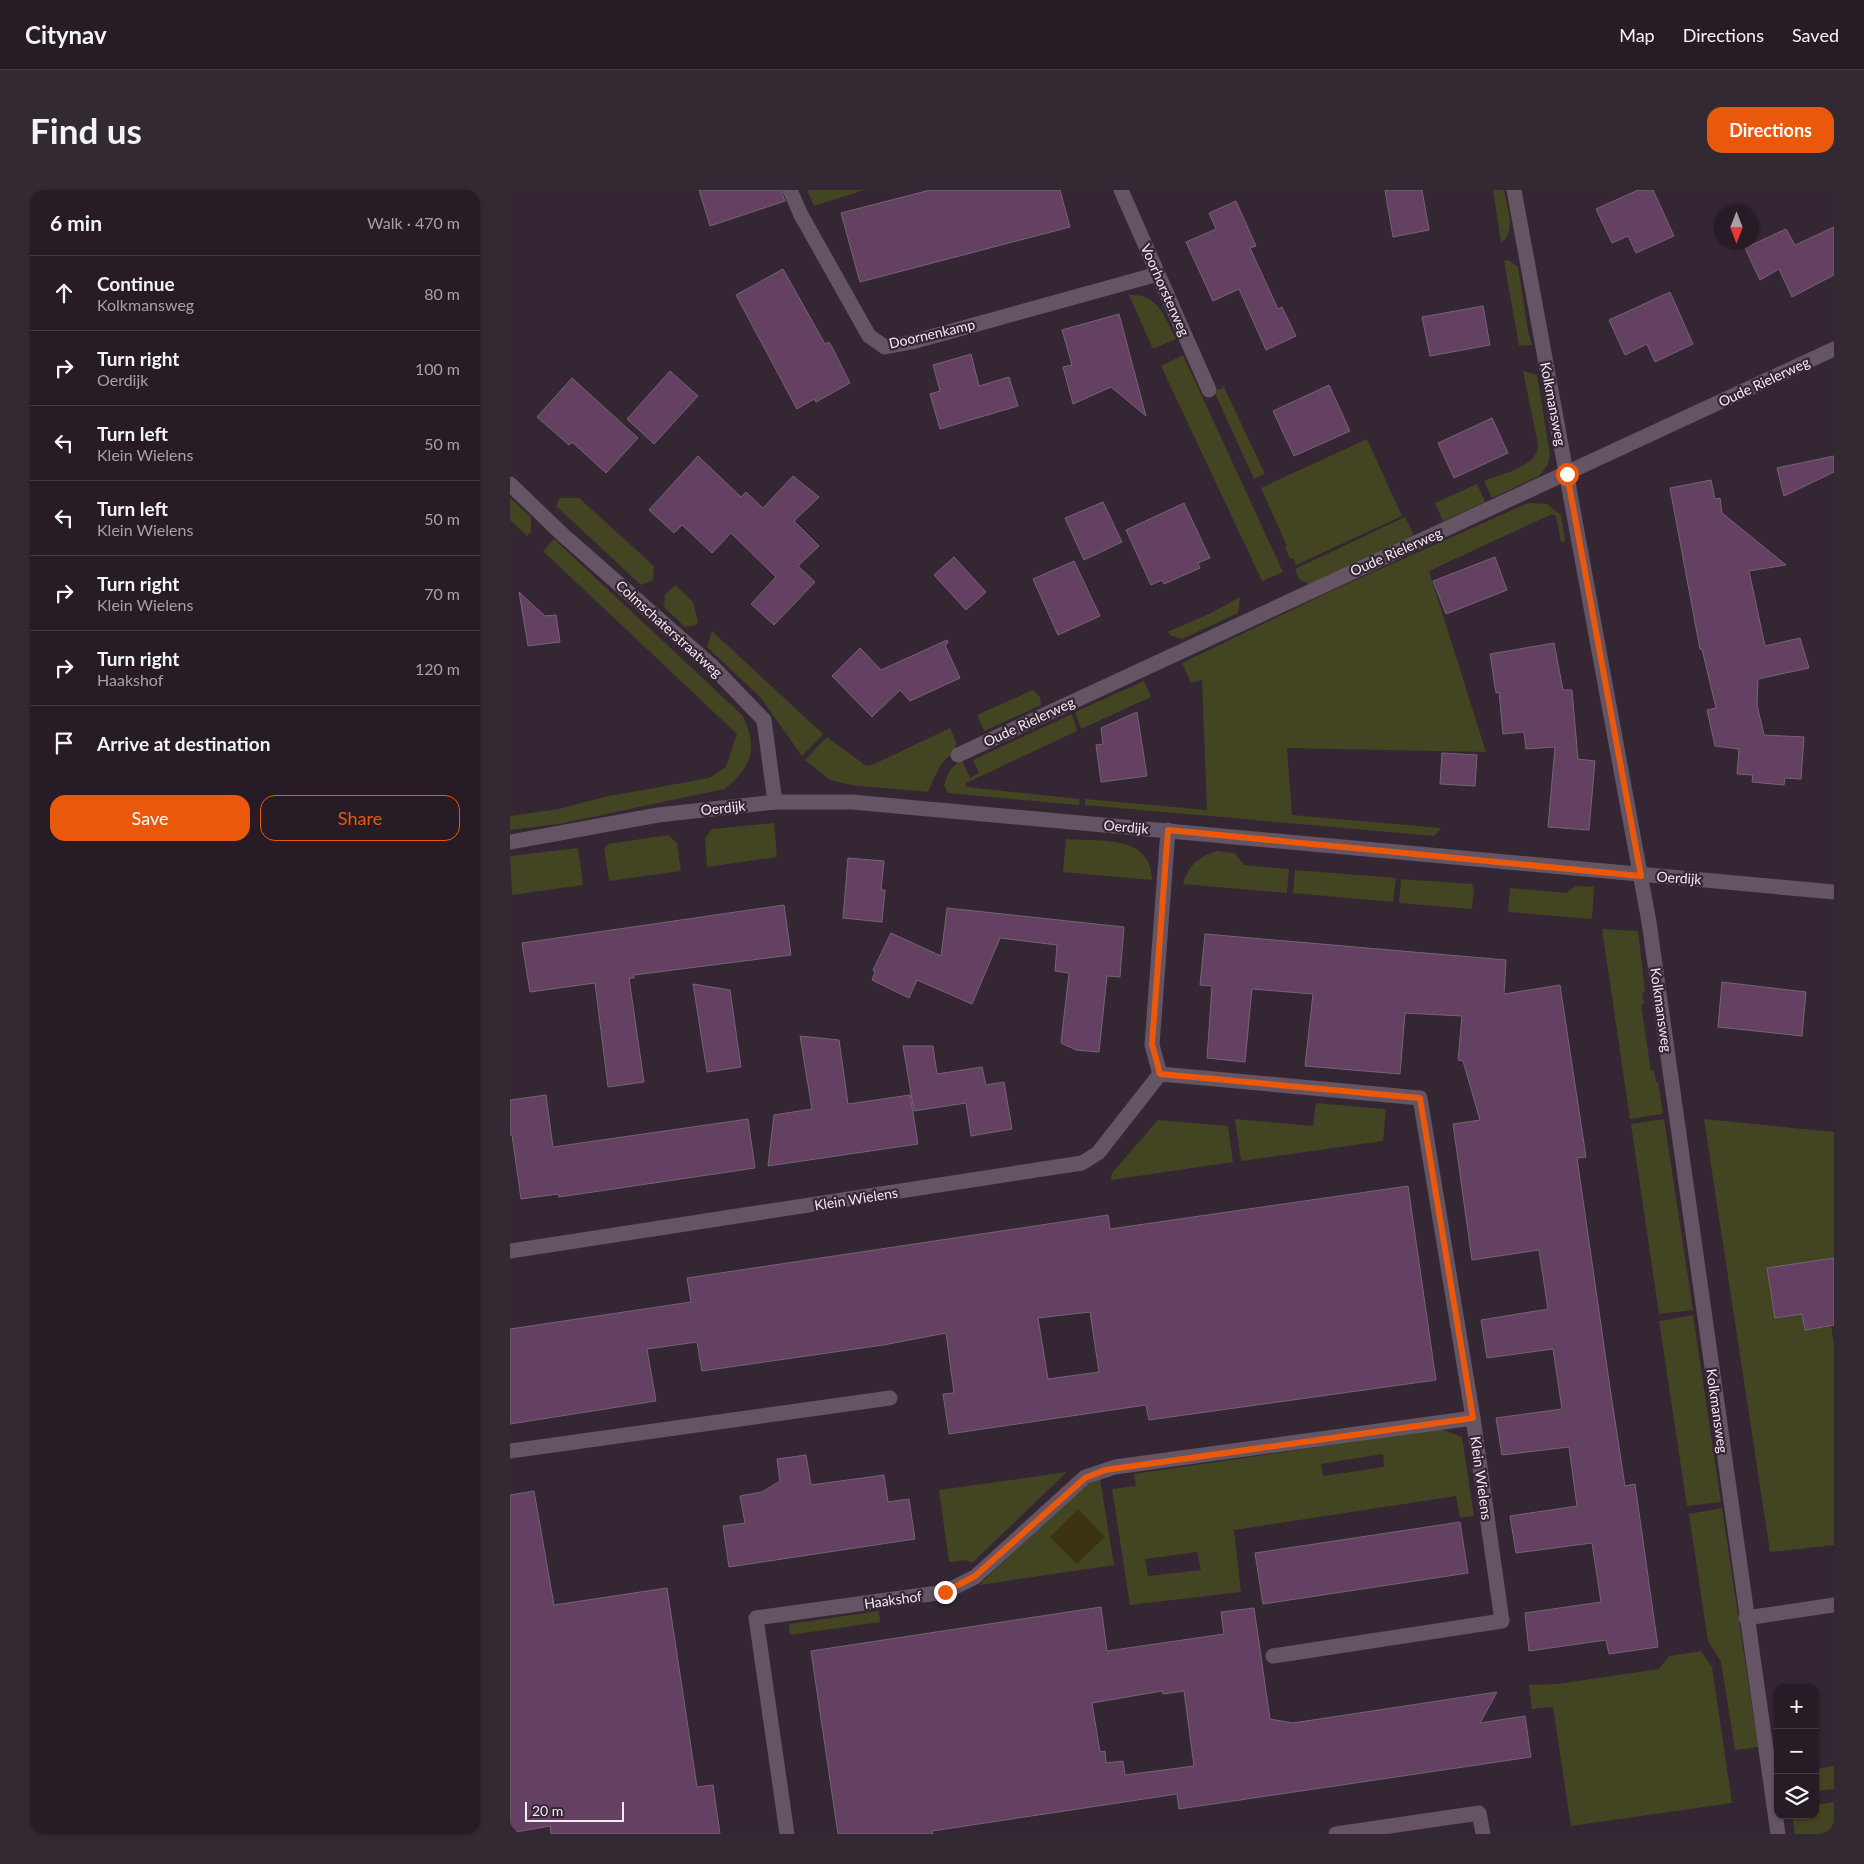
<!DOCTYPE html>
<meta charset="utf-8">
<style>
:root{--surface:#271c26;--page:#332932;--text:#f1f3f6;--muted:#a4a1a7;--line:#433a43;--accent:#ea580c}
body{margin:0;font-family:Lato,sans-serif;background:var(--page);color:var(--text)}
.controls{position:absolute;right:15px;bottom:15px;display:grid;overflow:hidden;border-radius:10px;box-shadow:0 1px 4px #0004}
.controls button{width:45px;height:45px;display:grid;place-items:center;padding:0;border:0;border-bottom:1px solid var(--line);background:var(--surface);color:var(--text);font:25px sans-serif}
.compass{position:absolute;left:1204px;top:15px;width:45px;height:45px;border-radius:50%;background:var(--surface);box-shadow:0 1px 4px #0004;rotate:180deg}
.scale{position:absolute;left:15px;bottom:12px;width:99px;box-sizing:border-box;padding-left:5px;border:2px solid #f4eaf3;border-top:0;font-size:14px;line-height:18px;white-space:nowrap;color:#f4eaf3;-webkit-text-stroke:4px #342633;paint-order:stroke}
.stop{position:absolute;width:15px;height:15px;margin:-11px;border:4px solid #ea580c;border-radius:50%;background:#fff}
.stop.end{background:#ea580c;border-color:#fff;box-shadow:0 1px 5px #0008}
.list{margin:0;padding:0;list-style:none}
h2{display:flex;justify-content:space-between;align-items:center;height:65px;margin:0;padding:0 20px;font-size:21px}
h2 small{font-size:16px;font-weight:400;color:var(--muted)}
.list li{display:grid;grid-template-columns:32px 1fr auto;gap:15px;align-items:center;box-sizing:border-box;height:75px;padding:0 20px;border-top:1px solid var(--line)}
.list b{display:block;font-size:19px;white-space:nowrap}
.list p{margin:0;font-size:16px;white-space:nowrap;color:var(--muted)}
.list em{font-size:16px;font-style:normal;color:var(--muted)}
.actions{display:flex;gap:10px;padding:15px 20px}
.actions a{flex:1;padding:11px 0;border:1px solid var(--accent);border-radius:15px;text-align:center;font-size:18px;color:var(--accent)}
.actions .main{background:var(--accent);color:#fff}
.icon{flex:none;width:28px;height:28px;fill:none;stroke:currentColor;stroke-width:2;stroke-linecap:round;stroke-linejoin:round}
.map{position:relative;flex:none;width:1324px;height:1644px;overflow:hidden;border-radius:15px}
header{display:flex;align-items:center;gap:30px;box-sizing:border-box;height:70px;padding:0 25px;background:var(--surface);border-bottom:1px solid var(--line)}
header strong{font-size:24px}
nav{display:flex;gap:28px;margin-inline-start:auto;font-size:18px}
.intro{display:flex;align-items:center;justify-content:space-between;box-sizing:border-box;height:120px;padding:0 30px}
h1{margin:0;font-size:35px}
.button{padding:12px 22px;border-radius:15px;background:var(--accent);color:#fff;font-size:18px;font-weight:700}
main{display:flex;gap:30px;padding:0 30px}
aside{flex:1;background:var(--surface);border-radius:15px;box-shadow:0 1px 4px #0004}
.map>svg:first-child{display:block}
.green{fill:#434421;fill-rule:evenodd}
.sand{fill:#3b3312}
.building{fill:#644162;stroke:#756473;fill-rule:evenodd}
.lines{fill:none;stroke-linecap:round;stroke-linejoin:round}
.street{stroke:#655463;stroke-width:15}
.secondary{stroke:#655463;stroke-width:15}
.route{stroke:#ea580c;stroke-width:6}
.labels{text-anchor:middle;stroke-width:4.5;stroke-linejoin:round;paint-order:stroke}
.street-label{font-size:14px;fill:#f4eaf3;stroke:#342633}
</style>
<header>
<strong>Citynav</strong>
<nav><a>Map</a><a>Directions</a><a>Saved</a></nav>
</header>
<div class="intro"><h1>Find us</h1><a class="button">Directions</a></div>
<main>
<aside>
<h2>6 min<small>Walk · 470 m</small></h2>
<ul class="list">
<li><svg class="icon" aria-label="ahead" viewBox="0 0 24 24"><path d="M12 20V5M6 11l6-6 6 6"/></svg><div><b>Continue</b><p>Kolkmansweg</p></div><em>80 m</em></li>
<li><svg class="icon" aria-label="right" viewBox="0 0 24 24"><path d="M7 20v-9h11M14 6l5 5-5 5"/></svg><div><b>Turn right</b><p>Oerdijk</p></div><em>100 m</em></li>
<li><svg class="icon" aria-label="left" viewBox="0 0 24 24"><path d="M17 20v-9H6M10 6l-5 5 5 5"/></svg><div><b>Turn left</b><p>Klein Wielens</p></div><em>50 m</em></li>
<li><svg class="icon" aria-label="left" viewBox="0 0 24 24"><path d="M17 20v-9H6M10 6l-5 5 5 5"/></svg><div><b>Turn left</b><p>Klein Wielens</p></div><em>50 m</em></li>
<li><svg class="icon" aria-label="right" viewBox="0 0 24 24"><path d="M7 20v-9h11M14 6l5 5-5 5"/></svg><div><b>Turn right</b><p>Klein Wielens</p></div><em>70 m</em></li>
<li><svg class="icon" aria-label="right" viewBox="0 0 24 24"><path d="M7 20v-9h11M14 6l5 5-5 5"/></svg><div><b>Turn right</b><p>Haakshof</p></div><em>120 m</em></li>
<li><svg class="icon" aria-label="arrive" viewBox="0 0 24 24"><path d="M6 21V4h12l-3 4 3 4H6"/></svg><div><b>Arrive at destination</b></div></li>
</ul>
<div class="actions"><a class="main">Save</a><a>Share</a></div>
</aside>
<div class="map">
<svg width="1324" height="1644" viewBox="0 0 1324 1644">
<rect width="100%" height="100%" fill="#342633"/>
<g class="green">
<path d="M297,0H354L304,16Z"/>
<path d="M983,0H994C997,16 1007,42 991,53Z"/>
<path d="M998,70L1008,77L1018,141L1022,155L1009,156L994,71Z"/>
<path d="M619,105C648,103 654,126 666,149L643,159Z"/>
<path d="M673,165L773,382L752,391L651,176Z"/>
<path d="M1013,181L1027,185L1040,265L1037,276L1029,286L982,308L974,291C991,284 1029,276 1028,255Z"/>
<path d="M712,193L755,284L744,289L704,201L713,198Z"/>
<path d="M857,249L892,326L786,375L783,368L780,369L775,358L777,356L751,298Z"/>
<path d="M967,294L975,312L933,331L925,313Z"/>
<path d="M0,308L21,327V342L17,346L0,330Z"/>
<path d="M50,308H69L144,376L143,390L131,395L46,316Z"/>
<path d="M1018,313L1037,314L1051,325L1055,351L1051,352L1046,326L1042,324L919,381L976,562L777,558L782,625L931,638L924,646L575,615V609L697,620L692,490L681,493L672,473L817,403Z"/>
<path d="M895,327L904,345L801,395L790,390L785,379Z"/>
<path d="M44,349L232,525C249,557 242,578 214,599L49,634L0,640V626L49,619L94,607L199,588L216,577L227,544L33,361Z"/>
<path d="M165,395L183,412L188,432L186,435L175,437L154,417L155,405Z"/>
<path d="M730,407L728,423L672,449L662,446L657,442L699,424Z"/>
<path d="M202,441L313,544L292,566L250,507L197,457Z"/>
<path d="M634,491L641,507L571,539L565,522Z"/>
<path d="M523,500L530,507L531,515L474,541L467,525Z"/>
<path d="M562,524L567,541L456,593V597L570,609L569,615L438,603L434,595C438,583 441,576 452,570L460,588L469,583L463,570Z"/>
<path d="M440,538L447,554L445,556L447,561C430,569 426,585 418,602L341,595L320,590L295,570L317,547L355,575L360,576Z"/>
<path d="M264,633L267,667L197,677L195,648L202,639Z"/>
<path d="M158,645L167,653L171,681L99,691L94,659L98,654Z"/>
<path d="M556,649C591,652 641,644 642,690L553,682Z"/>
<path d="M68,658L73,695L2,705L0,666Z"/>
<path d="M706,661L725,663L734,675L779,679L777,703L673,694C679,675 687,668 706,661Z"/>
<path d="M785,680L886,688L883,712L783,703Z"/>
<path d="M891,689L962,694L964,700L962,719L889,713Z"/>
<path d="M1066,696L1084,697L1082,729L998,722L1000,698L1056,703Z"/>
<path d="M1092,739L1128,741L1135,802L1132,803L1134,814L1131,815L1141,881L1144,880L1146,892H1148L1153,924L1120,929Z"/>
<path d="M806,913L876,919L873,951L731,971L725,929L803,936Z"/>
<path d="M1154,929L1183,1120L1149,1124L1121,934Z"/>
<path d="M1194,929L1324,942V1068L1257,1079L1265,1128L1292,1124L1295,1139L1321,1135L1324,1154V1355L1260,1362Z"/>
<path d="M648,930L718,936L723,972L601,990L602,983Z"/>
<path d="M1183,1125L1211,1312L1177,1316L1149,1131Z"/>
<path d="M931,1239L952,1247L964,1326L950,1328L946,1306L724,1340L731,1402L620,1415L602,1299L626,1296L624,1284ZM873,1264L874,1277L813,1286L811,1274ZM687,1362L691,1380L638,1386L635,1369Z"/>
<path d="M557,1282L462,1373L457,1370L439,1372L429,1300Z"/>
<path d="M590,1289L604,1375L469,1395L560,1308L579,1294Z"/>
<path d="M1212,1318L1248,1557L1225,1560L1211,1472L1198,1451L1179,1324Z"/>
<path d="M369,1421L370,1432L280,1445L279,1434Z"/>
<path d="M1191,1461L1202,1477L1222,1613L1061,1636L1043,1517L1022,1519L1019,1495L1047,1494L1149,1479L1159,1466Z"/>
<path d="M1324,1576V1599L1305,1601V1579Z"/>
<path d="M1324,1612V1644H1285L1282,1625H1305V1615Z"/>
</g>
<path class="sand" d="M568,1319L595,1347L567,1374L540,1347Z"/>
<g class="building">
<path d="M189,0H271L275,11L200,36Z"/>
<path d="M420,0H550L560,37L350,92L331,23Z"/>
<path d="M875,0H912L919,40L883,47Z"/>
<path d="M1128,0H1143L1164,46L1126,63L1118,46L1102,53L1086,19Z"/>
<path d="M726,11L746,56L740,58L768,119L772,117L786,146L756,160L729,99L703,111L676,52L706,39L699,23Z"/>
<path d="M1324,37V85L1282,107L1269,79L1250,90L1235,58L1276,39L1285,55Z"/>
<path d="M273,79L315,154L319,152L322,157L340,193L306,212L304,209L287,219L226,105Z"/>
<path d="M1160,102L1183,154L1145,172L1137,154L1115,165L1099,130Z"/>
<path d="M973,116L980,155L920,166L912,127Z"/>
<path d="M609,124L636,226L601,197L563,214L553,177L562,175L552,140Z"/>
<path d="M461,164L469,196L499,187L508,216L430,239L420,204L430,201L423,175Z"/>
<path d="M160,181L188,206L144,254L117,229Z"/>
<path d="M62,188L128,248L96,283L62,252L59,255L27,227Z"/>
<path d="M819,195L840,241L784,266L763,221Z"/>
<path d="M982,228L998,263L944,288L928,253Z"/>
<path d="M188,266L231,307L236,302L253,318L283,286L309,307L284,331L309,356L288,376L305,392L264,435L241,414L266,387L221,343L202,363L172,335L164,343L139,320Z"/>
<path d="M1324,266V282L1274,306L1267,278Z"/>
<path d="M1201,290L1205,309L1210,308L1212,323L1276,375L1239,381L1255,456L1290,448L1299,478L1248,489L1247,515L1254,545L1294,547L1291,589L1275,588L1274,595L1242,592L1243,585L1227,584L1229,559L1205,556L1197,520L1206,518L1192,459H1190L1160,298Z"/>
<path d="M593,312L612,352L574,370L555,328Z"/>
<path d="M674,313L700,368L688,373L690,378L654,394L652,390L641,395L616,340Z"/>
<path d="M444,367L476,402L456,420L424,385Z"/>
<path d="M985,367L997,400L936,424L923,391Z"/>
<path d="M564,371L590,426L548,445L523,389Z"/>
<path d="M9,402L35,426L46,425L50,452L18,456Z"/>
<path d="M437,450L438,453L435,455L450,488L400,511L390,500L362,527L322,486L350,458L371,480Z"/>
<path d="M1044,453L1053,500H1062L1068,569L1085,571L1079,640L1038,637L1045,557L1016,559L1014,542L993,544L989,502L986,503L980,464Z"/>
<path d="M627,522L637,586L591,592L586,555L593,554L591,538Z"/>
<path d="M932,563L967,565L965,596L930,594Z"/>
<path d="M338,668L374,671L371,700H375L372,732L333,728Z"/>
<path d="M274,715L281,765L124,785V788H119L134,892L98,897L85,793L20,802L12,753Z"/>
<path d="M437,718L614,737L610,787L597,786L589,862L566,860L551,853L559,783L545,781L547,755L490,748L462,814L407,790L399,808L362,790L365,782L363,780L381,743L431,766Z"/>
<path d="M695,744L996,770L994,804L1050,795L1076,967L1067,968L1100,1198L1115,1296L1125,1294L1148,1457L1099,1464L1096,1450L1019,1461L1015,1423L1091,1412L1082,1353L1006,1363L1000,1326L1067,1316L1059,1257L992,1265L986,1228L1052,1219L1043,1159L977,1168L971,1130L1038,1119L1029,1060L962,1070L943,934L970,930L953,871L948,870L952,826L895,823L890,884L795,876L803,804L742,799L735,872L697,868L702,796L690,795Z"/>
<path d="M1212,792L1296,802L1292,846L1208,837Z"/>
<path d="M183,794L220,800L231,877L197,882Z"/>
<path d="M290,846L329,850L338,914L400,905L408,954L258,976L264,925L302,919Z"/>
<path d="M393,856H423L427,884L472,877L476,895L494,892L502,939L461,946L456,913L404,921Z"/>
<path d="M36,905L43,957L238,929L245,978L49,1007L48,1004L11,1009L2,945H0V910Z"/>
<path d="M898,996L926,1190L639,1230L636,1215L439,1244L433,1204L444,1203L436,1143L373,1155L192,1181L187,1152L137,1159L146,1211L0,1234V1139L181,1112L177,1088L598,1025L600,1039ZM580,1122L589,1182L538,1189L528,1128Z"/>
<path d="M1324,1068V1135L1295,1140L1292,1124L1265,1128L1257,1078Z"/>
<path d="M296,1265L301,1295L374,1285L378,1312L399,1309L405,1349L219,1377L213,1336L235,1333L230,1306L252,1302L270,1291L267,1269Z"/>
<path d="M24,1301L44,1415L157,1398L187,1597L203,1595L210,1644H41L40,1636L0,1643V1305Z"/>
<path d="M950,1332L958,1383L753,1414L745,1363Z"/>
<path d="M591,1417L597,1461L714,1444L711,1422L744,1418L760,1529L783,1533L987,1502L970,1533L1015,1526L1021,1567L669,1619L667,1604L422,1641L423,1644H328L301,1461ZM652,1501L653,1504L674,1501L684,1576L615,1585L613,1571L596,1573L595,1561L590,1562L582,1513Z"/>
</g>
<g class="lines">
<g class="street">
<path d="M280,0L291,25L359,146L375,157L402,152L648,84"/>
<path d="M611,0L699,200"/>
<path d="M1004,0L1139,732L1268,1644"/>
<path d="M0,294L52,344L203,477L254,530L265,612"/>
<path d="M448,565C740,429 1033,295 1324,159"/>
<path d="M650,884L910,908L963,1228L992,1431L763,1466"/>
<path d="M650,884L642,855L658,640"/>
<path d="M0,1061L572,973L588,963L650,884"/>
<path d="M0,1261L380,1208"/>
<path d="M1236,1428L1324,1415"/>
<path d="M277,1644L246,1428L435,1402L465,1387L575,1287L605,1277L963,1228"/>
<path d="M826,1644L969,1623L973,1644"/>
</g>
<path class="secondary" d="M0,652L148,625L265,612H342L1324,702"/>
</g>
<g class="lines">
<path class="route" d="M435,1402L465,1386L575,1288L595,1280L963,1228L910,908L650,884L642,854L658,640L1131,686L1057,284"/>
</g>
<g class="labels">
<g class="street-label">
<text transform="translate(655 100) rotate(66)" y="5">Voorhorsterweg</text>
<text transform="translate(422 144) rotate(-13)" y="5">Doornenkamp</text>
<text transform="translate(1254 192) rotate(-25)" y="5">Oude Rielerweg</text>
<text transform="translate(1043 214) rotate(79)" y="5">Kolkmansweg</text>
<text transform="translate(886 362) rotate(-24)" y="5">Oude Rielerweg</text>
<text transform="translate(159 439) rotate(42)" y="5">Colmschaterstraatweg</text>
<text transform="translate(519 532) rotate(-25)" y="5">Oude Rielerweg</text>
<text transform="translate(213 618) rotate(-6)" y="5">Oerdijk</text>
<text transform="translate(616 637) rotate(5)" y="5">Oerdijk</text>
<text transform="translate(1169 688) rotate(4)" y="5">Oerdijk</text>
<text transform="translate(1151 820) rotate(82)" y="5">Kolkmansweg</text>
<text transform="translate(346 1009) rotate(-9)" y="5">Klein Wielens</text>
<text transform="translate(1207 1221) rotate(82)" y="5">Kolkmansweg</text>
<text transform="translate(971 1288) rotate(82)" y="5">Klein Wielens</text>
<text transform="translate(383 1410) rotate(-8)" y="5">Haakshof</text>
</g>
</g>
</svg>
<div class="controls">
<button>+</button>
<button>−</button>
<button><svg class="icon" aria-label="layers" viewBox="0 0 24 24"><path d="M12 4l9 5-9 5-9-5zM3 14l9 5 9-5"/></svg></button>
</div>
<svg class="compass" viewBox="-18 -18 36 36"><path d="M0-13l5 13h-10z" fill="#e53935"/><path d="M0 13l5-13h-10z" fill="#a4a1a7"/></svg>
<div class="scale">20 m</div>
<div class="stop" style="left:1057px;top:284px"></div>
<div class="stop end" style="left:435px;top:1402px"></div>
</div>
</main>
